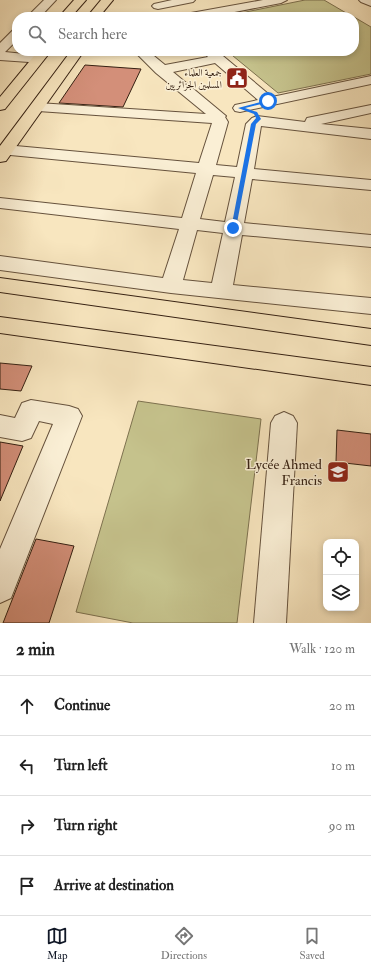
<!DOCTYPE html>
<meta charset="utf-8">
<style>
:root{--surface:#fff;--page:#f2f2f2;--text:#222;--muted:#767676;--line:#e0e0e0;--accent:#111827}
body{margin:0;font-family:"IM FELL Double Pica",Amiri,serif;background:var(--page);color:var(--text)}
.controls{position:absolute;right:12px;bottom:12px;display:grid;overflow:hidden;border-radius:8px;box-shadow:0 2px 6px #0003}
.controls button{width:36px;height:36px;display:grid;place-items:center;padding:0;border:0;border-bottom:1px solid var(--line);background:var(--surface);color:var(--text);font:20px sans-serif}
.stop{position:absolute;width:12px;height:12px;margin:-9px;border:3px solid #1a73e8;border-radius:50%;background:#fff}
.stop.end{background:#1a73e8;border-color:#fff;box-shadow:0 1px 4px #0008}
.list{margin:0;padding:0;list-style:none}
h2{display:flex;justify-content:space-between;align-items:center;height:52px;margin:0;padding:0 16px;font-size:17px}
h2 small{font-size:13px;font-weight:400;color:var(--muted)}
.list li{display:grid;grid-template-columns:26px 1fr auto;gap:12px;align-items:center;box-sizing:border-box;height:60px;padding:0 16px;border-top:1px solid var(--line)}
.list b{display:block;font-size:15px;white-space:nowrap}
.list em{font-size:13px;font-style:normal;color:var(--muted)}
.icon{flex:none;width:22px;height:22px;fill:none;stroke:currentColor;stroke-width:2;stroke-linecap:round;stroke-linejoin:round}
.map{position:relative;flex:none;width:371px;height:623px;overflow:hidden}
.search{position:absolute;background:var(--surface);box-shadow:0 2px 6px #0003;left:12px;right:12px;top:12px;height:44px;display:flex;align-items:center;gap:10px;box-sizing:border-box;padding:0 14px;border-radius:16px;color:var(--muted);font-size:15px}
.sheet{height:292px;background:var(--surface)}
nav{display:flex;justify-content:space-around;align-items:center;box-sizing:border-box;height:56px;border-top:1px solid var(--line);background:var(--surface);font-size:11px;color:var(--muted)}
nav a{display:grid;justify-items:center;gap:2px}
nav .on{color:var(--accent)}
.map>svg:first-child{display:block}
.green{fill:#c5c28c;stroke:#7d714f}
.building{fill:#d38f79;stroke:#352012}
.lines{fill:none;stroke-linecap:round;stroke-linejoin:round}
.minor-casing{stroke:#66523d;stroke-width:2}
.major-casing{stroke:#352012;stroke-width:2}
.minor{fill:#faefd5;fill-rule:evenodd}
.major{fill:#f8e6bf;fill-rule:evenodd}
.route{fill:#1a73e8}
.labels{text-anchor:middle;stroke-width:3;stroke-linejoin:round;paint-order:stroke}
.far-poi-label{font-size:10px;fill:#352012;stroke:#faefd5;text-anchor:end}
.near-poi-label{font-size:14px;fill:#352012;stroke:#faefd5;text-anchor:end}
</style>
<div class="map">
<svg width="371" height="623" viewBox="0 0 371 623">
<rect width="100%" height="100%" fill="#f8e6bf"/>
<filter id="stains"><feTurbulence type="fractalNoise" baseFrequency=".005" numOctaves="4"/><feColorMatrix values="0 0 0 0 .2 0 0 0 0 .09 0 0 0 0 .02 0 0 0 .5 -.17"/></filter>
<radialGradient id="worn" r=".72"><stop offset=".6" stop-color="#630" stop-opacity="0"/><stop offset="1" stop-color="#630" stop-opacity=".3"/></radialGradient>
<g class="green">
<path d="M305,0H324L353,17H221Z"/>
<path d="M354,17L371,27V74L278,93L227,51H354Z"/>
<path d="M138,401L261,419L237,623H133L76,612Z"/>
</g>
<g class="building">
<path d="M85,65L141,69L123,107L59,103Z"/>
<path d="M0,363L32,366L21,391L0,389Z"/>
<path d="M337,430L371,434V466L336,462Z"/>
<path d="M0,442L23,446L0,501Z"/>
<path d="M36,539L74,546L49,623H3Z"/>
</g>
<g class="lines">
<g class="minor-casing">
<g id="minor">
<path d="M44,0H56L40,17H27Z"/>
<path d="M172,0H195L193,2L158,9L154,8L152,6L154,4Z"/>
<path d="M263,0H287L281,3L209,17H185L187,15L191,13Z"/>
<path d="M359,0H371V6L361,2Z"/>
<path d="M17,29V40L5,52L34,55L36,58L34,61L29,62L0,60V43L13,30Z"/>
<path d="M134,51H148L165,65L208,57L203,51H217L272,97L371,76V84L240,112L235,111L233,108L235,105L258,100L215,63L173,72L226,116L225,117L228,122L216,165L237,167L246,124L252,118L257,116L305,122L307,118L371,105V113L321,124L371,129V139L261,126L254,169L371,180V190L252,179L244,223L371,235V247L242,235L233,285L371,298V314L171,293L0,270V256L163,278L179,229L0,208V198L182,218L196,173L0,154V146L5,145L199,163L212,123L38,111L33,110L31,107L33,104L38,103L206,114L156,73ZM213,175L235,177L225,222L200,219ZM197,230L223,233L212,283L183,280Z"/>
<path d="M31,400L69,406L78,409L82,416L11,598L0,603V549L53,424L39,421L31,438L22,441L0,437V415L15,418L22,403Z"/>
<path d="M284,412L293,416L297,423L286,623H254L271,423L275,416Z"/>
</g>
</g>
<g class="major-casing">
<g id="major">
<path d="M74,0H86L71,17H59Z"/>
<path d="M101,0H113L99,17H87Z"/>
<path d="M38,51H51L5,109L0,110V97Z"/>
<path d="M71,51H84L6,161L0,162V146Z"/>
<path d="M0,278L371,329V345L0,292Z"/>
<path d="M0,317L371,367V385L0,333Z"/>
</g>
</g>
<use href="#minor" class="minor"/>
<use href="#major" class="major"/>
</g>
<path class="route" d="M268,100L270,102L245,108L257,112L261,119L256,124L236,228L231,229L251,124L256,118L254,114L238,108Z"/>
<defs>
<g id="civic-square" transform="scale(1.15)"><rect x="-9" y="-9" width="18" height="18" rx="4" fill="#8f2418" stroke="#faefd5"/><path d="M-.6-6.5H3V-4.5H.6V-3L4-1V1h2V6H-6V1h2V-1L-.6-3ZM-1.2 2.5V6h2.4V2.5Z" fill="#fff"/></g>
<g id="school-square" transform="scale(1.15)"><rect x="-9" y="-9" width="18" height="18" rx="4" fill="#8f2418" stroke="#faefd5"/><path d="M0-5L7-2L0 1L-7-2ZM-4 1L0 2.5L4 1V4Q0 6-4 4Z" fill="#fff"/></g>
</defs>
<g fill-rule="evenodd">
<use href="#civic-square" x="237" y="78"/>
<use href="#school-square" x="338" y="472"/>
</g>
<g class="labels">
<g class="far-poi-label">
<text x="222" y="76">جمعية العلماء<tspan x="222" dy="12">المسلمين الجزائريين</tspan></text>
</g>
<g class="near-poi-label">
<text x="322" y="469">Lycée Ahmed<tspan x="322" dy="16">Francis</tspan></text>
</g>
</g>
<rect width="100%" height="100%" filter="url(#stains)"/>
<rect width="100%" height="100%" fill="url(#worn)"/>
</svg>
<div class="controls">
<button><svg class="icon" aria-label="locate" viewBox="0 0 24 24"><circle cx="12" cy="12" r="6"/><path d="M12 2v4M12 18v4M2 12h4M18 12h4"/></svg></button>
<button><svg class="icon" aria-label="layers" viewBox="0 0 24 24"><path d="M12 4l9 5-9 5-9-5zM3 14l9 5 9-5"/></svg></button>
</div>
<div class="stop" style="left:268px;top:101px"></div>
<div class="stop end" style="left:233px;top:228px"></div>
<div class="search"><svg class="icon" aria-label="search" viewBox="0 0 24 24"><circle cx="10" cy="10" r="6"/><path d="M15 15l6 6"/></svg>Search here</div>
</div>
<section class="sheet">
<h2>2 min<small>Walk · 120 m</small></h2>
<ul class="list">
<li><svg class="icon" aria-label="ahead" viewBox="0 0 24 24"><path d="M12 20V5M6 11l6-6 6 6"/></svg><div><b>Continue</b></div><em>20 m</em></li>
<li><svg class="icon" aria-label="left" viewBox="0 0 24 24"><path d="M17 20v-9H6M10 6l-5 5 5 5"/></svg><div><b>Turn left</b></div><em>10 m</em></li>
<li><svg class="icon" aria-label="right" viewBox="0 0 24 24"><path d="M7 20v-9h11M14 6l5 5-5 5"/></svg><div><b>Turn right</b></div><em>90 m</em></li>
<li><svg class="icon" aria-label="arrive" viewBox="0 0 24 24"><path d="M6 21V4h12l-3 4 3 4H6"/></svg><div><b>Arrive at destination</b></div></li>
</ul>
</section>
<nav>
<a class="on"><svg class="icon" aria-label="map" viewBox="0 0 24 24"><path d="M3 6l6-2 6 2 6-2v14l-6 2-6-2-6 2zM9 4v14M15 6v14"/></svg>Map</a>
<a><svg class="icon" aria-label="directions" viewBox="0 0 24 24"><path d="M12 3l9 9-9 9-9-9zM9 14v-3h6M13 9l2 2-2 2"/></svg>Directions</a>
<a><svg class="icon" aria-label="saved" viewBox="0 0 24 24"><path d="M7 4h10v16l-5-4-5 4z"/></svg>Saved</a>
</nav>
